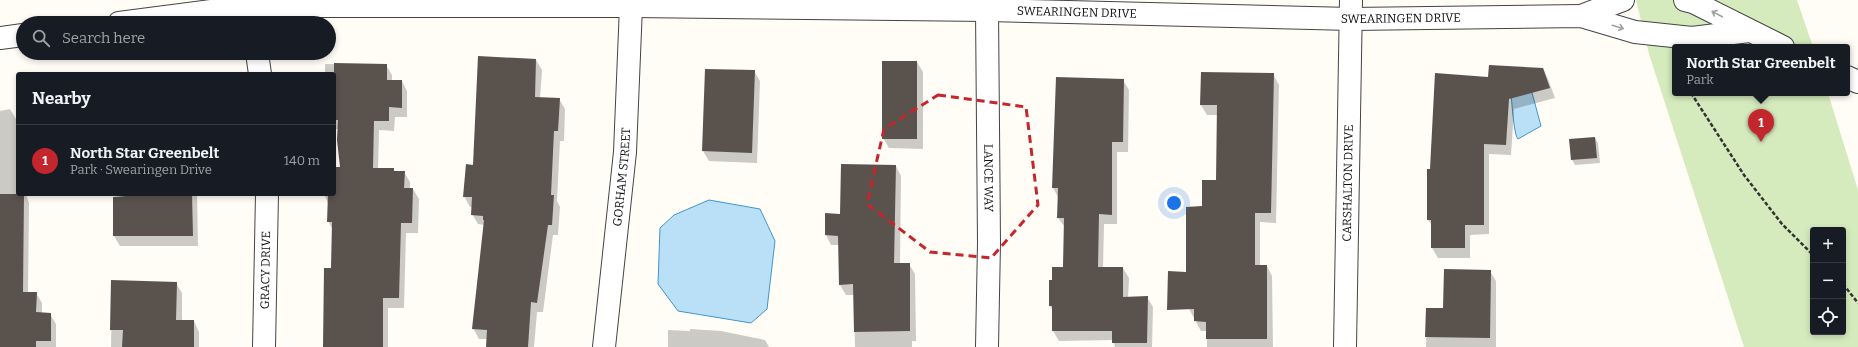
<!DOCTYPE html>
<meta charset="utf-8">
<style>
:root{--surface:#171b24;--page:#20242c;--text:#f1f3f6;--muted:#9ea1a6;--line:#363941;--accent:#c4262e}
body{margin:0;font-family:Bitter,serif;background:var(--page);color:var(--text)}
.controls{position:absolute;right:12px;bottom:12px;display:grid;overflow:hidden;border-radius:4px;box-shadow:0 2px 6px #0003}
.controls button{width:36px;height:36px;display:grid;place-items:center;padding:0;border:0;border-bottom:1px solid var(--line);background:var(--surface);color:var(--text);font:20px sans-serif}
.you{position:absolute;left:1174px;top:203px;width:14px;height:14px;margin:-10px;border:3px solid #fff;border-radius:50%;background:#1a73e8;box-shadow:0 0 0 6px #1a73e833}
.badge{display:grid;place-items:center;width:26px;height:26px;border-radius:50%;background:var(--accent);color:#fff;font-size:13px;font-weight:700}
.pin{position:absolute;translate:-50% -33px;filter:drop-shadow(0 1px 2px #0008)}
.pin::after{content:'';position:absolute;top:21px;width:14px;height:12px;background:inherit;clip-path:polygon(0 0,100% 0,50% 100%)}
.popup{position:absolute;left:1672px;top:44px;width:178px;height:52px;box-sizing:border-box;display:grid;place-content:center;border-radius:4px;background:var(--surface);filter:drop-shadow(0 1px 3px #0005);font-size:13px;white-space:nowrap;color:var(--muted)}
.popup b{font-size:15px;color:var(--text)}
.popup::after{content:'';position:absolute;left:50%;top:100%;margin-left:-8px;border:8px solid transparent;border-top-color:var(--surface)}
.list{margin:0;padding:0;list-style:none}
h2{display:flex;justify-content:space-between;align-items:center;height:52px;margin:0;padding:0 16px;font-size:17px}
h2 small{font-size:13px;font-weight:400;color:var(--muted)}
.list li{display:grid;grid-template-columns:26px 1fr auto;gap:12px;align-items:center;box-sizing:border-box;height:72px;padding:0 16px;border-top:1px solid var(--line)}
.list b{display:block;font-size:15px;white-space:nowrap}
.list p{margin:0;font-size:13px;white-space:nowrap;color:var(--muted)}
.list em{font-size:13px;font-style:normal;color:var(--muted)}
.icon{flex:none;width:22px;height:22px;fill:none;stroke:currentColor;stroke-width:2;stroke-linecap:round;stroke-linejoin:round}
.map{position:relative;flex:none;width:1858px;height:347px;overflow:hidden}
.search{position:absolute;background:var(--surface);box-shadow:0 2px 6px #0003;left:16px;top:16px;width:320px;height:44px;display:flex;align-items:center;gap:10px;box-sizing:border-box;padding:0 14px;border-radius:22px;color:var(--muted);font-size:15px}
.panel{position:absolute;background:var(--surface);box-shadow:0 2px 6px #0003;left:16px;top:72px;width:320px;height:124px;border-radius:4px}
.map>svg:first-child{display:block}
.green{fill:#d5ebbd;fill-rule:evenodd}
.water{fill:#b9e0f7;stroke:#3f96cf}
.shadow{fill:#0003}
.building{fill:#5a524d}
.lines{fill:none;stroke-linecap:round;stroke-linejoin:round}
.minor-casing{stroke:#444;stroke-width:24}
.path{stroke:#333;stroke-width:2.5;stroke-dasharray:4 2;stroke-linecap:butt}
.minor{stroke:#fff;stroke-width:22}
.oneway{stroke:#a0a0a0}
.marked{fill:none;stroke:#c4262e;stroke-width:3;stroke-dasharray:8 5;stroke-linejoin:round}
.labels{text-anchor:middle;stroke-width:4;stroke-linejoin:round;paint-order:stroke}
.street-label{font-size:12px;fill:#111;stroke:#fff}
</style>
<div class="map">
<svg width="1858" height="347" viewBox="0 0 1858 347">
<rect width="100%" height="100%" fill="#fffdf5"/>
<path class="green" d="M1636,0H1797L1813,47H1675V93H1828L1858,190V347H1744L1649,54ZM1813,230H1843V332H1813Z"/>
<g class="water">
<path d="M1531,89L1541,126L1518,139C1514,136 1512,103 1511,95Z"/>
<path d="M709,200L760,209L775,241L767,309L751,323L678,311L658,284L660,228L674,215Z"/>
</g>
<g class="shadow">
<path d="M536,60L542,70L540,98L559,99L565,109L564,141H560L557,201L560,207L558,235H553L543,312H537L534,347H487L488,339H479L473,328L485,225L478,224L472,214L473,207H470L464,196L474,166Z"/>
<path d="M917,62L923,72V149L889,148L883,138Z"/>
<path d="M325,64L386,65L392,75V81H402L407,91V117H395L394,131L379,130L378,169H393L395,172H404L410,182V189H413L419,199L418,233H406L404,308H388V347H324L332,269L333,230L328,221V203L324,194H334V168H341L339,129H334V74H325Z"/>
<path d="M1543,68L1548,79L1555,98L1514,109L1511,155L1489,154V234L1470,235V258H1438L1432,248V225L1428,220L1431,170L1489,78Z"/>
<path d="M754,71L760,81L757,163L709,161L703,151Z"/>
<path d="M1273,74L1279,85L1276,223L1260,222V266H1267L1272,276L1273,347H1207V331H1201L1189,309L1203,208L1217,181L1218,115H1207L1201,105Z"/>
<path d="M1123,80L1129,90L1128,152H1117V224H1104L1103,268H1123L1129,278L1128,298L1147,297L1153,307L1152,347H1115L1113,340L1059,341L1053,331V311L1050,306L1053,282L1064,268L1065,227L1058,218V197L1053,188Z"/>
<path d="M10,109L16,119L18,132V194H26L29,203L28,293H36L42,303V314H50L56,324V347H0V111Z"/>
<path d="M1595,138L1598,143L1600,163L1575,165L1572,160Z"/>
<path d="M896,166L901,176L900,264H909L915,274L916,341H912V347H855L854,295H846L840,285L839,245H831L826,235V214L841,215Z"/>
<path d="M126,194H197L198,246H120L114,236V198L127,197Z"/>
<path d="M1490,271L1496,281V347H1426L1427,309H1444Z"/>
<path d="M112,281L176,283L182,293V321H194L199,332V347H111Z"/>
<path d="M690,329L721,331L765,340L769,347H668V330L690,331Z"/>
</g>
<g class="building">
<path d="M478,56L536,59L535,97L560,98L558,131H554L551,195H554L552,225H548L537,303L531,302L528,347H486L487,330L472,329L484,220H483V216L471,215L472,197H463L466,164L473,165Z"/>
<rect x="882" y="61" width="35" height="78"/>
<path d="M334,63L387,64V80H402V108L389,107V121H374L373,168H394V171H405L404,188H413L412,223H401L399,298H383V347H323L324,268H331L332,222H327L328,194H334V167H340L337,140L338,120H334Z"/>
<path d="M1489,65L1543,68L1550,88L1509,99L1506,145L1484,144V225H1465V248H1431V220H1427V169H1430L1435,73L1488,77Z"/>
<path d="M705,69L755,70L752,153L702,151Z"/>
<path d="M1201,72L1274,73L1271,213H1255V265H1267V339H1206V322L1194,321V309L1167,310L1168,271L1186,272V207L1202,206V180H1216L1217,105H1200Z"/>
<path d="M1056,77L1124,79L1123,142H1112V215L1099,214L1098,267H1123V297L1148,296L1147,343H1112V331H1052V306H1049V280H1052V267H1063L1064,218H1057L1058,188H1052Z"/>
<path d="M1595,137L1597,158L1571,160L1569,139Z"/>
<path d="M841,164L896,165L894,263H910V331L854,332L853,284L839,285L838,236L825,235V213L840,214Z"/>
<path d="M0,194H24L23,292H37L36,312L51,313V341H36V347H0Z"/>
<path d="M125,194H192L193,236H113V197L126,196Z"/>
<path d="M1444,269L1491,270L1490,338L1425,337L1426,308H1443Z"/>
<path d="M111,280L177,282L176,320H194V347H122L123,330H110Z"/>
</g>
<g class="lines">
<g class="minor-casing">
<g id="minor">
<path d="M1685,0L1693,2L1783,47"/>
<path id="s1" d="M987,10L989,243L987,347"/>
<path d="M1581,16L1623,0"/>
<path id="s2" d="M119,23L249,6H631L987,10L1351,19L1581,16L1635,32L1692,38L1749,31"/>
<path d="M0,38L23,35"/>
<path d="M257,53L260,74"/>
<path d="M1847,77L1858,82"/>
<path id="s3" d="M264,347L267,194"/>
<path id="s4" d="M604,347L625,152L631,6"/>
<path id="s5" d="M1345,347L1351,0"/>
</g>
</g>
<g class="path">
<path d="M1691,93L1744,175L1782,224L1813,255"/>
<path d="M1843,284L1858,303"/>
</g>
<use href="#minor" class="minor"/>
</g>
<defs><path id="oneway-shaft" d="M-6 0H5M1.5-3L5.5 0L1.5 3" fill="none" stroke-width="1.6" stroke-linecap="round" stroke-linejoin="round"/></defs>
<g class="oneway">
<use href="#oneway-shaft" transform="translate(1717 14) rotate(-152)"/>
<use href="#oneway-shaft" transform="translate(1618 27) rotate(17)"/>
</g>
<path class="marked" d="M938,95L1026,107L1038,205L991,258L930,252L867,204L884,129Z"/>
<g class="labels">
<g class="street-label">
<text dy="4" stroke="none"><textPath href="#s2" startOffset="959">SWEARINGEN DRIVE</textPath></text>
<text dy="4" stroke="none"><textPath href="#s2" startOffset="1283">SWEARINGEN DRIVE</textPath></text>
<text dy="4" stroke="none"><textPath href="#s4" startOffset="171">GORHAM STREET</textPath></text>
<text dy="4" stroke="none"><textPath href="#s1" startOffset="168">LANCE WAY</textPath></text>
<text dy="4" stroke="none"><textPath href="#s5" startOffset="164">CARSHALTON DRIVE</textPath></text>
<text dy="4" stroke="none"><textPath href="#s3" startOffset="77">GRACY DRIVE</textPath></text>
</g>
</g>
</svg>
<div class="controls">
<button>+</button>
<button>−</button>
<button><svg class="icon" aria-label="locate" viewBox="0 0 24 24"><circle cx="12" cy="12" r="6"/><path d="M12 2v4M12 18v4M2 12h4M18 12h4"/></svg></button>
</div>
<div class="you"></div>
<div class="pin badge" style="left:1761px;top:142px">1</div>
<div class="popup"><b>North Star Greenbelt</b>Park</div>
<div class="search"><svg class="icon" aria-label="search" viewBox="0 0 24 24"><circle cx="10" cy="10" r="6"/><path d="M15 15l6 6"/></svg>Search here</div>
<section class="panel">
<h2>Nearby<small></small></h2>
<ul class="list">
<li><span class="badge">1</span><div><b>North Star Greenbelt</b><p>Park · Swearingen Drive</p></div><em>140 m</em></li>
</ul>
</section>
</div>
